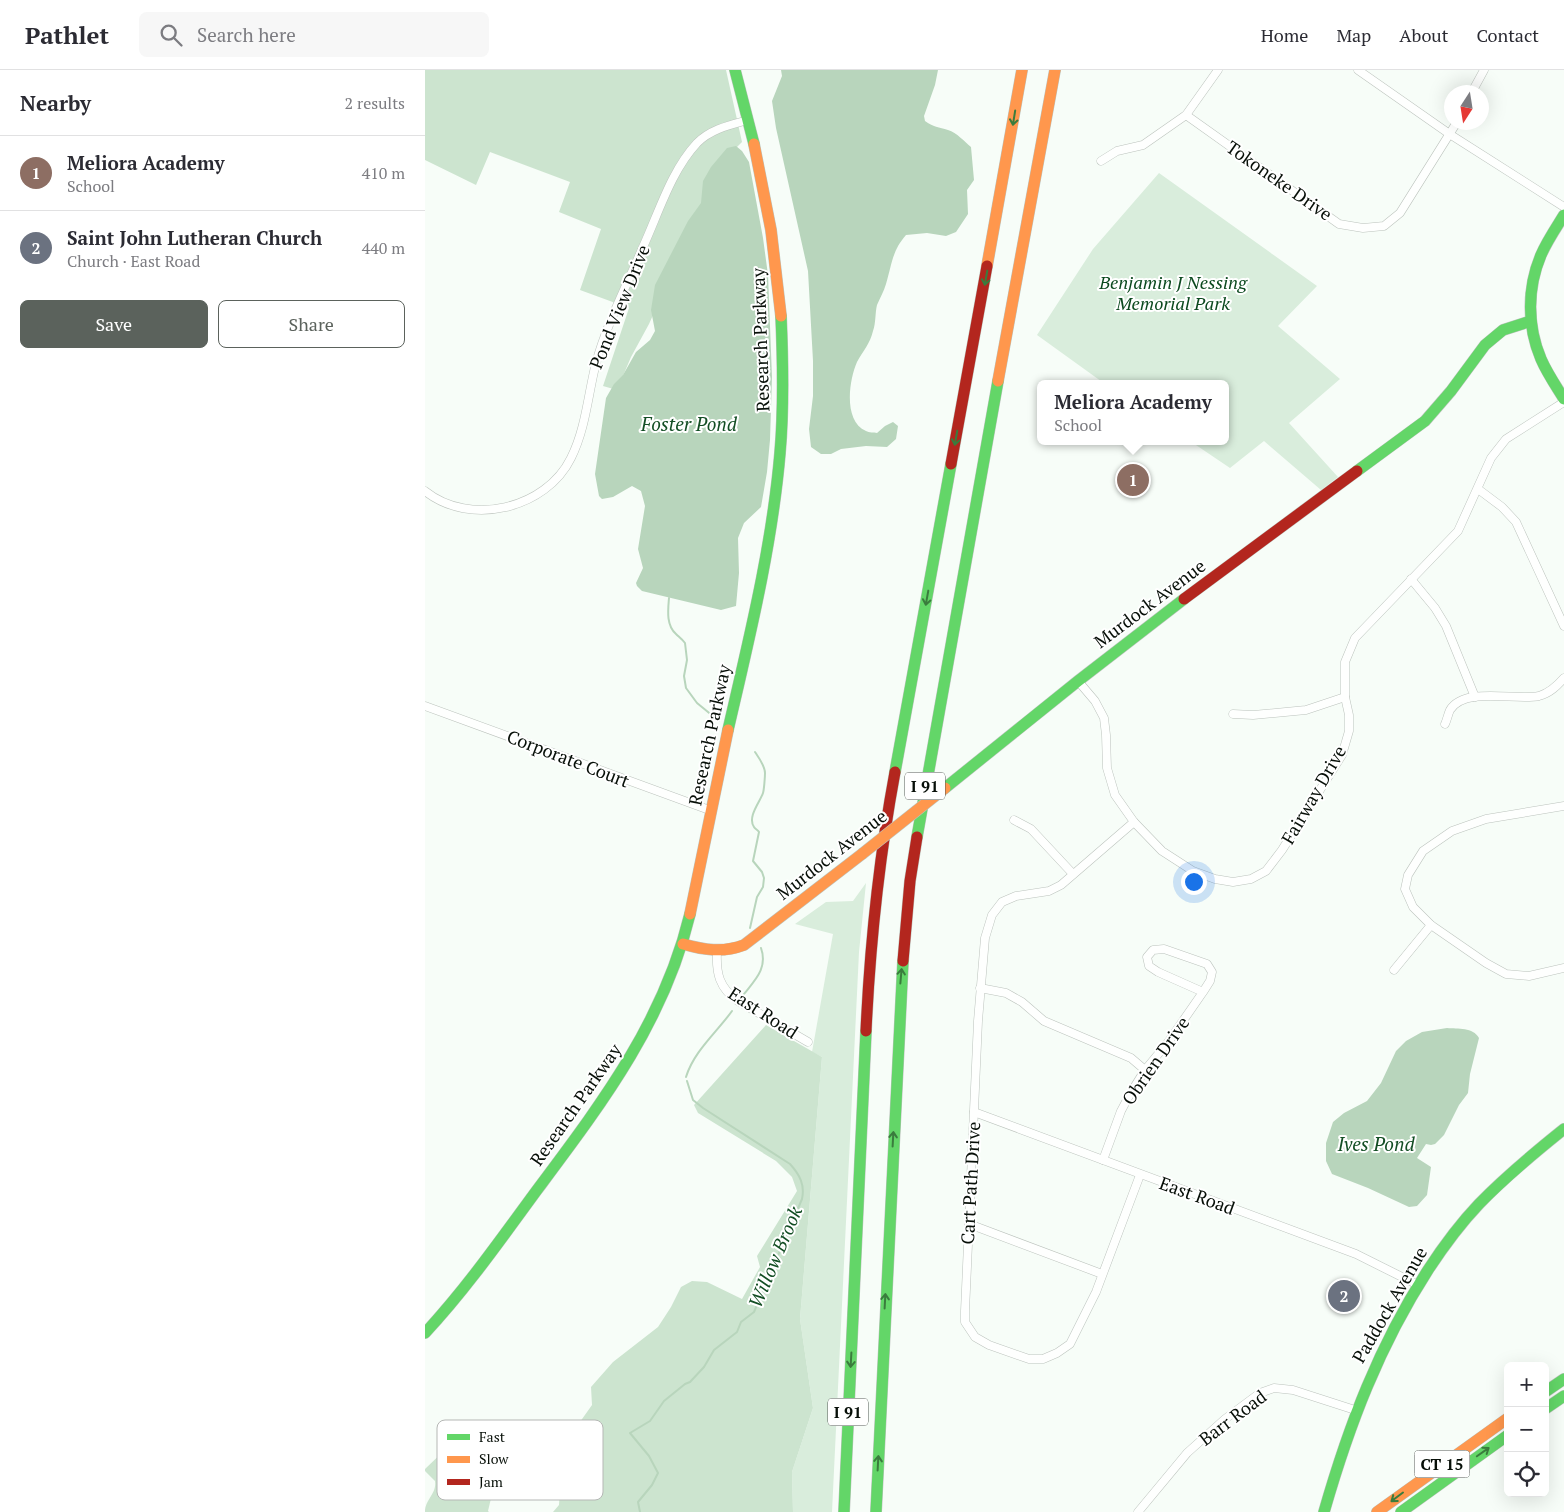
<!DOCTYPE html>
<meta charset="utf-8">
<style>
:root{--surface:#fff;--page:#f7f7f7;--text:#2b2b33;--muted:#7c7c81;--line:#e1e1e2;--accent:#5b625c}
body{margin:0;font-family:"PT Serif",serif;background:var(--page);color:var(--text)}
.controls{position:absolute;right:15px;bottom:15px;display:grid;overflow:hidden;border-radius:8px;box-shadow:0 5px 20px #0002}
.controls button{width:45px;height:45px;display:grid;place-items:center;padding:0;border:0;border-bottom:1px solid var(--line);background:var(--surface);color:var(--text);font:25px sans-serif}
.compass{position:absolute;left:1019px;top:15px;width:45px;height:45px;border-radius:50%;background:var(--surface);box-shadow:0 5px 20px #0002;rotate:192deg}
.you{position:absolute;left:768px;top:811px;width:18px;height:18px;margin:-12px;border:4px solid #fff;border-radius:50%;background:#1a73e8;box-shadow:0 0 0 8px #1a73e833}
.badge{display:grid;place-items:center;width:32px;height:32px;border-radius:50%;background:var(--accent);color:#fff;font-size:16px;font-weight:700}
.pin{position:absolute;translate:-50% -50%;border:2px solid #fff;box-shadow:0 1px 5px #0006}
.popup{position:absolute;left:612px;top:310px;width:192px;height:65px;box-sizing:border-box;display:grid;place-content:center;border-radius:8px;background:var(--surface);filter:drop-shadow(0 1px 4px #0005);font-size:16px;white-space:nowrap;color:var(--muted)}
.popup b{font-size:19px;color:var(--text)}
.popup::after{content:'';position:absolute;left:50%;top:100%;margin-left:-10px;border:10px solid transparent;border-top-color:var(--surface)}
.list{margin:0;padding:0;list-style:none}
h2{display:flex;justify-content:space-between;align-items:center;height:65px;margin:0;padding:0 20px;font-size:21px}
h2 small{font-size:16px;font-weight:400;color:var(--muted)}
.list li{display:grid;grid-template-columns:32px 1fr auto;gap:15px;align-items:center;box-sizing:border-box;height:75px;padding:0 20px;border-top:1px solid var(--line)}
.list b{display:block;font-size:19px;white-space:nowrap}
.list p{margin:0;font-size:16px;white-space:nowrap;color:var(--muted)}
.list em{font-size:16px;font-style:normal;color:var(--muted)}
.actions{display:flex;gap:10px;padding:15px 20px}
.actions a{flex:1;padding:11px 0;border:1px solid var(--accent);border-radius:8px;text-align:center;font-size:18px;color:var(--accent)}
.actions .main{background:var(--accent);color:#fff}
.icon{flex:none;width:28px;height:28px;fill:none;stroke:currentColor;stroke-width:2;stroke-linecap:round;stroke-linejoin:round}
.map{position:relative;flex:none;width:1139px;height:1442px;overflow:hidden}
header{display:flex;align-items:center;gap:30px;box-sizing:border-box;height:70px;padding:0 25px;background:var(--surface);border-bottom:1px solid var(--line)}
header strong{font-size:24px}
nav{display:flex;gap:28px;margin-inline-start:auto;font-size:18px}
.search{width:350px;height:45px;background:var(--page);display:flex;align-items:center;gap:12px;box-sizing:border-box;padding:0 18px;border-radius:8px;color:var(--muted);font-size:19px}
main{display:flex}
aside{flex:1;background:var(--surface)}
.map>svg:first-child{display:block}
.green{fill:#d9eddc}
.forest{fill:#cce4cf}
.water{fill:#b8d5bc}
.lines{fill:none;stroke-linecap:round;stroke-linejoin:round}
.stream{stroke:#b8d5bc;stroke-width:2}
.street-casing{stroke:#bcc3bd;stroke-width:9}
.fast-casing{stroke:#bcc3bd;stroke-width:12}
.slow-casing{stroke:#bcc3bd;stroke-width:12}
.jam-casing{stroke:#bcc3bd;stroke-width:12}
.street{stroke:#fefffe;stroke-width:8}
.fast{stroke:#63d668;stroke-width:11}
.slow{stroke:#ff974d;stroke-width:11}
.jam{stroke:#b3261e;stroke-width:11}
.slow-bridge-casing{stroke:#bcc3bd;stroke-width:12;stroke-linecap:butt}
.slow-bridge{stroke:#ff974d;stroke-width:11}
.oneway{stroke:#3a7c3d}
.labels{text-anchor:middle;stroke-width:4;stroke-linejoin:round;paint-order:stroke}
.shield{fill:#fff;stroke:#515752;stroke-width:1}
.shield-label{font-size:16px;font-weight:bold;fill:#070f08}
.street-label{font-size:18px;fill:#070f08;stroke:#fff}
.park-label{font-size:18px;font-style:italic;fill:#0b491e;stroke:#fff}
.water-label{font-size:19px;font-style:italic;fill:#134e24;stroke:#fff}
.key{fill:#fff;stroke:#b5b7b5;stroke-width:1}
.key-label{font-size:14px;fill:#070f08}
</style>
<header>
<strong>Pathlet</strong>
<div class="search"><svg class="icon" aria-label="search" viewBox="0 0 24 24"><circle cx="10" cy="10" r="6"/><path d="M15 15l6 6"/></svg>Search here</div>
<nav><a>Home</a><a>Map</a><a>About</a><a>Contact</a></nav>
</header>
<main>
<aside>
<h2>Nearby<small>2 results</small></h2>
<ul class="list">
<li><span class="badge" style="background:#8d6e63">1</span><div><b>Meliora Academy</b><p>School</p></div><em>410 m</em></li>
<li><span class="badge" style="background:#6b7280">2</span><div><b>Saint John Lutheran Church</b><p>Church · East Road</p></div><em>440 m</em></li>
</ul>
<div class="actions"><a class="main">Save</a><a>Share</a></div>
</aside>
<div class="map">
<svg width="1139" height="1442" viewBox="0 0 1139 1442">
<rect width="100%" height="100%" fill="#f7fdf8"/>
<g class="green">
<path d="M734,103L892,216L853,256L915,309L864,353L913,407L896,420L839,371L805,398L765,371H800V314H680L612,265L668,179Z"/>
<path d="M441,813L434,882L407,1442H368L367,1402L388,1338L375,1249L397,987L387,982L408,864L370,854L401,832L428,831Z"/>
</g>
<g class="forest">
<path d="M0,0H301L317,72L297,92L224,254L206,287L192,320L178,316L204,238L155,220L176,159L134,142L145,112L65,82L51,115L0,90Z"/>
<path d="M341,955L397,987L375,1249L388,1338L367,1402L368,1442H128L134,1435L135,1419L142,1400L145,1366L167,1335L166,1317L188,1292L233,1257L246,1237L256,1217L267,1211L282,1212L317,1229L335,1197L332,1186L372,1121L367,1107L351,1091L273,1043L269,1035Z"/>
<path d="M40,1351L47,1357L39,1369L37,1382L25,1398L28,1411L44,1401L68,1420L63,1441L64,1442H0C0,1429 12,1424 10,1411L0,1401V1399L24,1376L21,1371Z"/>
</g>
<g class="water">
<path d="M356,0H513L510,15L499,46L500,51C508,57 514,57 523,60C532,63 539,71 546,77L549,110L542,120L543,144L531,162L521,166L502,163L481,165C467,181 467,194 461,214C459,221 455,228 452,235C450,243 451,253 448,261C445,274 438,281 432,292C424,310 418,351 441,361C444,363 449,362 452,363L460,356L468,352L473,356L471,369L462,377L441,376L416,379L406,384H396L386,377L384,359L388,326V291L383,201L351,58L347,31L357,6Z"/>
<path d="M311,76L317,81L324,92L338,168L343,205L347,307L345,370L342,402L336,437L319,453L313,468L314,503L311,536L296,540L217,521L212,516L211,513L218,498L213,479L220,436L216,421L207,416L188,427L177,429L174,426L170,404L181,328L189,314L198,305L211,282L225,270L230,261L226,240L230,215L263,151L276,133L278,111L286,97L302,78Z"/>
<path d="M1022,958C1033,959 1048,957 1054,968L1045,1004L1043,1023L1034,1035L1019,1065L1010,1074L1006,1075L1001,1074L992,1088L1006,1097L1002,1125L992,1136L984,1137L943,1118L907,1104L901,1091V1073L908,1052L919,1043L942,1031L956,1013L971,981L981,971L997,962Z"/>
</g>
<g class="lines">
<g class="stream">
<path d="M244,528C243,540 241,555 251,564C254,567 257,569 260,573L262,590L259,606L261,618L272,633L294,651"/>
<path d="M325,858L332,827L338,817L339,808L337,802L328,791L334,762C333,760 330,759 329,757C322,747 335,732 338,723C339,720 340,707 340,703C340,696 334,688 330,682"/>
<path d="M319,924C330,910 343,898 336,878"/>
<path d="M261,1007C269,981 292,962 307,941"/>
<path d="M215,1442L213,1432L227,1415L233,1403L224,1386L205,1363L225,1351L239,1331L260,1314L265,1312L279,1297L289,1280L312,1262L316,1252L329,1242L377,1129C380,1115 375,1105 365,1094L278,1038L268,1030L262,1011"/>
</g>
<g class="street-casing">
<g id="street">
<path d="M933,0L1026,65L1139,137"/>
<path d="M1047,22L1059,0"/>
<path d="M761,45L914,154L938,158L959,156L975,143L1032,52"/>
<path d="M676,91L692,81L718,75L761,45L793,0"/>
<path d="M1053,419L1077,437L1091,452L1139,556"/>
<path d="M0,421C45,457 121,439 146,388C161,358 163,324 171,293C182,253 202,215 218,177C234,142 246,101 272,73C286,59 305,55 323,50"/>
<path d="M986,509L1010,538L1021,556L1050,627"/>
<path d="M653,611L670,631L679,648L681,665L682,698L690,725L709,752L737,781L768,801L790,809L808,812L826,809L841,801L857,780L917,685L924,661V645L920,627V592L930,568L1033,461L1066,388L1081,369L1139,332"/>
<path d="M0,636L287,741"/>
<path d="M808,644L828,645L881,640L920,627"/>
<path d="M1020,654C1022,650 1023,644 1025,640C1040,616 1091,631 1114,626C1125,623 1132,616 1139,608"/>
<path d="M1139,736L1061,749L1027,761L998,781L983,805L980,819L988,837L1006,855L1061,893L1081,904L1104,906L1139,898"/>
<path d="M589,750L606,759L648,804"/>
<path d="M709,752L636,815L624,821L591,826L577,832L567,845L560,868L553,951L540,1241V1252L550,1267L564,1275L604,1289H618L632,1283L645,1274L671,1222L715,1105"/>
<path d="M292,882C291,903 294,918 313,931L383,972"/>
<path d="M969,900L1006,855"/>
<path d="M555,918L581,923L597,932L619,951L706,988L720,1000"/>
<path d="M549,1042L931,1184L993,1215"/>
<path d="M678,1090L696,1041L705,1024L720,1000L744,971L778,922L785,911L787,902L782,894L739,879L728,880L722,887L724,896L733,902L778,922"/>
<path d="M544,1154L677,1204"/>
<path d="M713,1442L762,1383L800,1349L835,1323L849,1318L868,1320L930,1340"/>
</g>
</g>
<g class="fast-casing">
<g id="fast">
<path d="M310,0L329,74"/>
<path d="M1139,145C1131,158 1122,171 1116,185C1102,218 1102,256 1116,289C1122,303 1131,316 1139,329"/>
<path d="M932,401L1000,351L1026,321L1060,275L1078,260L1106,251"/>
<path d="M303,660C324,569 347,477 355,383C359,338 358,292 356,246"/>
<path d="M470,702L526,394"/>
<path d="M520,718L653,611L759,529"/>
<path d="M492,767L573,311"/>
<path d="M0,1263C41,1219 76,1169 112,1120C177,1033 239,952 265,844"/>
<path d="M1120,1322L1139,1309"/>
<path d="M1120,1339L1139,1326"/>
<path d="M419,1442L441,961"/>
<path d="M451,1442L478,891"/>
<path d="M899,1442C924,1355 954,1276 1003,1200C1018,1177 1035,1154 1054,1134C1081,1106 1109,1083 1139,1059"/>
<path d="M976,1442L1083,1365"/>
</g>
</g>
<g class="slow-casing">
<g id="slow">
<path d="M329,74L346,160L356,246"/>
<path d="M562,196L597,0"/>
<path d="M573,311L630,0"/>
<path d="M265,844L303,660"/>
<path d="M258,874C279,880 298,883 319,875L437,784"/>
<path d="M952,1442L1083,1348"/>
</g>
</g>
<g class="jam-casing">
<g id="jam">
<path d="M526,394L562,196"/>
<path d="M759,529L932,401"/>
<path d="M478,891L485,811L492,767"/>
<path d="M441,961C445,875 454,788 470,702"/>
</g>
</g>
<use href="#street" class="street"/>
<use href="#fast" class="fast"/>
<use href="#slow" class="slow"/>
<use href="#jam" class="jam"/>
<g class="slow-bridge-casing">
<path id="slow-bridge" d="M437,784L520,718"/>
</g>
<use href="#slow-bridge" class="slow-bridge"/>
</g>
<defs><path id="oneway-shaft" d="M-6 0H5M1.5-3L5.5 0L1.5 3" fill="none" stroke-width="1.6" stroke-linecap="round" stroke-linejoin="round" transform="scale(1.25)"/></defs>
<g class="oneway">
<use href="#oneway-shaft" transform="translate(589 48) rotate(99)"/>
<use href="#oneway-shaft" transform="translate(561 208) rotate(100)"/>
<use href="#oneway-shaft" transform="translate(531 368) rotate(100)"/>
<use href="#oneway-shaft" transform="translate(502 528) rotate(100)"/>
<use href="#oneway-shaft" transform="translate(476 906) rotate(-85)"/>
<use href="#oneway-shaft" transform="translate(468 1069) rotate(-87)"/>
<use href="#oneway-shaft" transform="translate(460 1231) rotate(-87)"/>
<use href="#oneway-shaft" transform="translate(426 1290) rotate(93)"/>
<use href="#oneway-shaft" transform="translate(1058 1382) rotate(-35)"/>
<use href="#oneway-shaft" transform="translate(453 1393) rotate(-87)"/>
<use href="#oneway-shaft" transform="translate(972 1427) rotate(143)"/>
</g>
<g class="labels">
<g class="shield">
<rect x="480" y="702.5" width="40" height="27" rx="4"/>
<rect x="403" y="1328.5" width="40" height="27" rx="4"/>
<rect x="989.5" y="1380.5" width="55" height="27" rx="4"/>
</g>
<g class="shield-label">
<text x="500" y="722">I 91</text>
<text x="423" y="1348">I 91</text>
<text x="1017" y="1400">CT 15</text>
</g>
<g class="street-label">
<text transform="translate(854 111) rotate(35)" y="6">Tokoneke Drive</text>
<text transform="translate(195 237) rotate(-68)" y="6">Pond View Drive</text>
<text transform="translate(336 270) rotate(-92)" y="6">Research Parkway</text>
<text transform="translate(725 534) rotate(-37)" y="6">Murdock Avenue</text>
<text transform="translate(285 665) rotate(-78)" y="6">Research Parkway</text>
<text transform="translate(143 689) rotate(21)" y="6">Corporate Court</text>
<text transform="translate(889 725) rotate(-60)" y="6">Fairway Drive</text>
<text transform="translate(407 785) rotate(-38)" y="6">Murdock Avenue</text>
<text transform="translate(338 943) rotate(33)" y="6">East Road</text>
<text transform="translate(731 991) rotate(-55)" y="6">Obrien Drive</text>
<text transform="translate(151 1035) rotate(-55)" y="6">Research Parkway</text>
<text transform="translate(546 1113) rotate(-87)" y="6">Cart Path Drive</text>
<text transform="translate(772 1126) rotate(20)" y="6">East Road</text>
<text transform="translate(965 1235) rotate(-60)" y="6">Paddock Avenue</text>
<text transform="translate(808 1348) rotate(-37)" y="6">Barr Road</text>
</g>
<g class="park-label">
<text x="748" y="219">Benjamin J Nessing<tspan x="748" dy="21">Memorial Park</tspan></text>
</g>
<g class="water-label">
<text x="264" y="361">Foster Pond</text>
<text x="951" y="1081">Ives Pond</text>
<text transform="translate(350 1187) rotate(-67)" y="7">Willow Brook</text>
</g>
</g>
<rect x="12" y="1350" width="166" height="80" rx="8" class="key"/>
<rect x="22" y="1364" width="23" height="6" fill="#63d668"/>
<rect x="22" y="1386" width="23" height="7" fill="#ff974d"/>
<rect x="22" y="1409" width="23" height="6" fill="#b3261e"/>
<g class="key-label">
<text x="54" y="1372">Fast</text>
<text x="54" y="1394">Slow</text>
<text x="54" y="1417">Jam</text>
</g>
</svg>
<div class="controls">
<button>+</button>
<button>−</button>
<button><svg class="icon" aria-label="locate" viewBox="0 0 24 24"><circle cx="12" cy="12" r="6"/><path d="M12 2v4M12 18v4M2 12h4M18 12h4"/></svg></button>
</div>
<svg class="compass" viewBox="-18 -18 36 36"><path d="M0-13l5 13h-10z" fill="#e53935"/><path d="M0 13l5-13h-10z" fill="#7c7c81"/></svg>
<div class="you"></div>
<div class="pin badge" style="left:708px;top:410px;background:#8d6e63">1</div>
<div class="popup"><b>Meliora Academy</b>School</div>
<div class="pin badge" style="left:919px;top:1226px;background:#6b7280">2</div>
</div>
</main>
